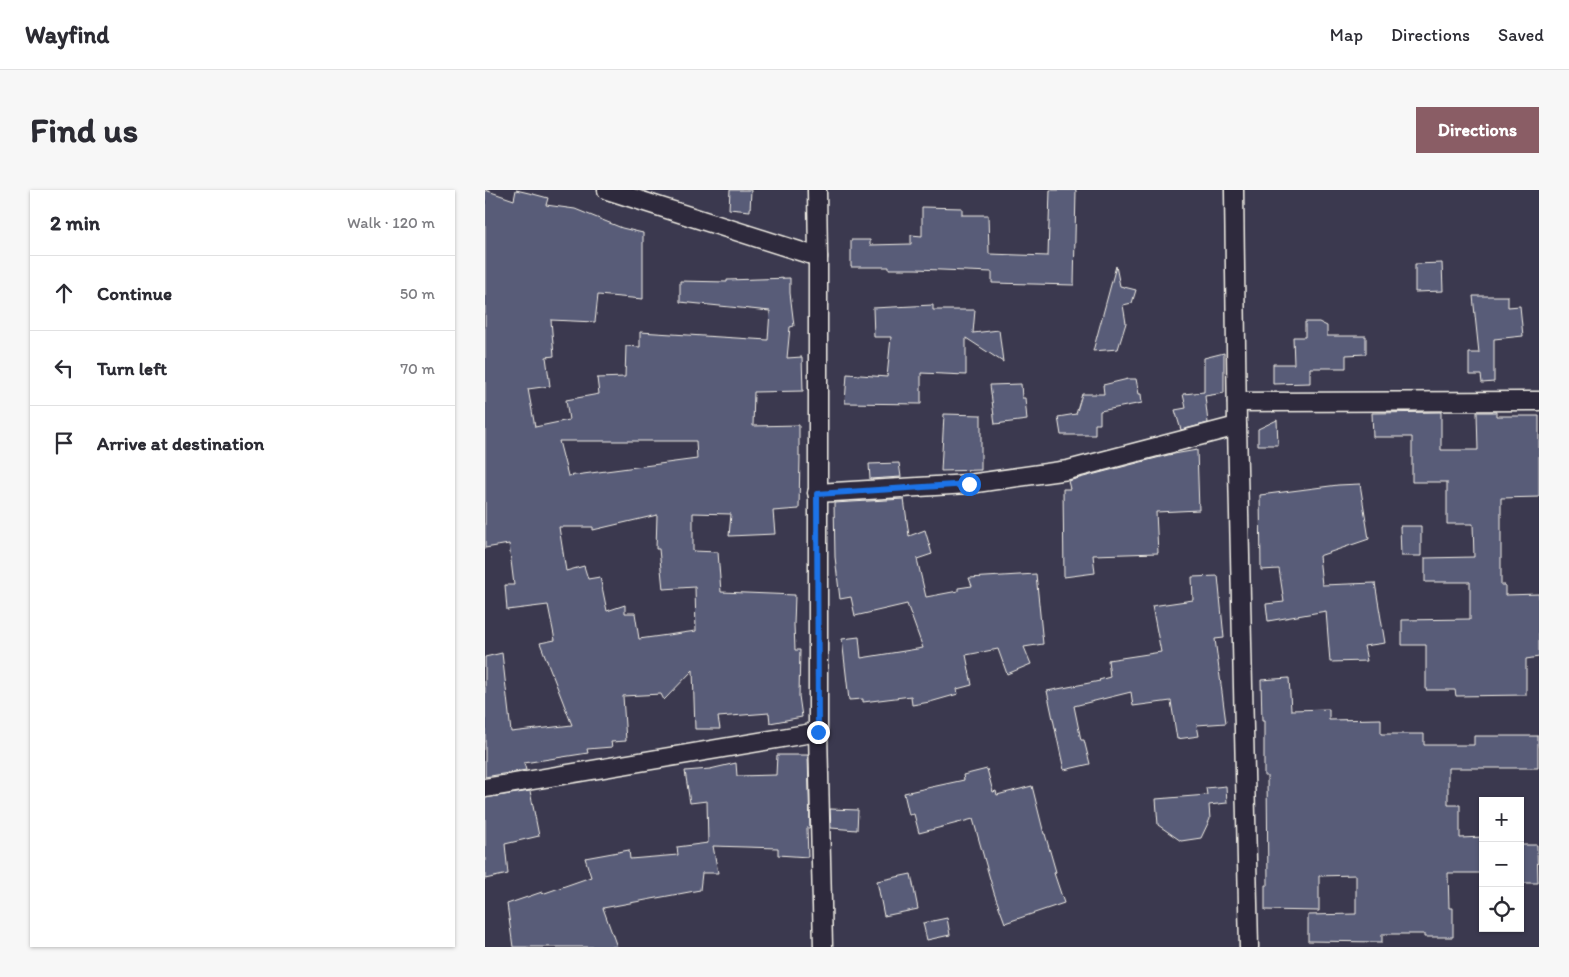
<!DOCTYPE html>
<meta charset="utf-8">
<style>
:root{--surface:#fff;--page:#f7f7f7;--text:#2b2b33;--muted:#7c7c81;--line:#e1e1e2;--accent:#8a5d65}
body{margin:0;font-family:Itim,sans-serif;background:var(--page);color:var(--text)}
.controls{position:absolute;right:15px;bottom:15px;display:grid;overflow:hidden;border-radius:0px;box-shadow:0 1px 4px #0004}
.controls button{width:45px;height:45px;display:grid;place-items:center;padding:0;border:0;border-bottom:1px solid var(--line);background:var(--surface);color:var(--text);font:25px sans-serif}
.stop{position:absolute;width:15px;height:15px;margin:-11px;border:4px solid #1a73e8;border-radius:50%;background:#fff}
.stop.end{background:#1a73e8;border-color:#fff;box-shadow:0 1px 5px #0008}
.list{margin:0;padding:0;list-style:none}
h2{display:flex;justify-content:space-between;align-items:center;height:65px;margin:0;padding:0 20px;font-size:21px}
h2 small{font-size:16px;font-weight:400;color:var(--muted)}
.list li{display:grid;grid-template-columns:32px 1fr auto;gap:15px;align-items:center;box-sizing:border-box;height:75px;padding:0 20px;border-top:1px solid var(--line)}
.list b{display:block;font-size:19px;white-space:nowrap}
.list em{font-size:16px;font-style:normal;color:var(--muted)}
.icon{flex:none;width:28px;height:28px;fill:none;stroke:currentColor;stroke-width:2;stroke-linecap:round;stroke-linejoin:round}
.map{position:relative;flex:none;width:1054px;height:757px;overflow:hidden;border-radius:0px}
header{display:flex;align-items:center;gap:30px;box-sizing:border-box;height:70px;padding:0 25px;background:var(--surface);border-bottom:1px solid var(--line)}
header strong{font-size:24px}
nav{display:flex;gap:28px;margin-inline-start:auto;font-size:18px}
.intro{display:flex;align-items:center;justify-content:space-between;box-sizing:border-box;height:120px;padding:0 30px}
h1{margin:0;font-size:35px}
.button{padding:12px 22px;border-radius:0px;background:var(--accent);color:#fff;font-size:18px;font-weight:700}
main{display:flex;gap:30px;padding:0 30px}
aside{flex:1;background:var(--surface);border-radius:0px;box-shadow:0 1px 4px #0004}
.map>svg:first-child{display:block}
.building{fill:#585b78;stroke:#f4f1e8;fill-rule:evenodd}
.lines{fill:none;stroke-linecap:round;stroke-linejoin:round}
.minor-casing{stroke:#f4f1e8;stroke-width:21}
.minor{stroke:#2f2a3d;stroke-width:18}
.route{stroke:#1a73e8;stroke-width:6}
</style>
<header>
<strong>Wayfind</strong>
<nav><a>Map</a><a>Directions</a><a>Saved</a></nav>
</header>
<div class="intro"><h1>Find us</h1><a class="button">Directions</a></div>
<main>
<aside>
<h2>2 min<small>Walk · 120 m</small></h2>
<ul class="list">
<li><svg class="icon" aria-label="ahead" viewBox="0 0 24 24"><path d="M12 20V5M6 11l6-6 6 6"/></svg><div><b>Continue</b></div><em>50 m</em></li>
<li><svg class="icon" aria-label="left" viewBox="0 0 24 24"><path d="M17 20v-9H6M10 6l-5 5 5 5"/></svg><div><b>Turn left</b></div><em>70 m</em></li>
<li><svg class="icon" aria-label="arrive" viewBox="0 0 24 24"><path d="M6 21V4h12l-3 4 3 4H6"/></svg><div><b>Arrive at destination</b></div></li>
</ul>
</aside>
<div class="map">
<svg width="1054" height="757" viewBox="0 0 1054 757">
<rect width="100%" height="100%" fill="#3b394f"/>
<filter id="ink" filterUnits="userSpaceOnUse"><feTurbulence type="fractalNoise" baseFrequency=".02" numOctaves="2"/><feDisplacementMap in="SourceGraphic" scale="10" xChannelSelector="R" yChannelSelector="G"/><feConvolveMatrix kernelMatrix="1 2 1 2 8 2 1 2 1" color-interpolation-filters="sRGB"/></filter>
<g filter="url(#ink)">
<g class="building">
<path d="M0,0L29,10L31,0L48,4L63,8L61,15L90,19L137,38L158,43V109L113,105L110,132L66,130L69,166L61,167L65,196L43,199L50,237L84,230L81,210L114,204L112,188L140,187L141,156L155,157V142L283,150L285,121L195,112V91L242,92V90L305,88V103L309,136L305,137L302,168L317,167L318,201L269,202L268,236L314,235V266H315L314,319L288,321L290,344L244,346L246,324L208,323V361L233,362L236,402L310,405L309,435L310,460H315L314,506L317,527L285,533L284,523L233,527L235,539H210L208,480L179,510L176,504L138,506L141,551L126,552L127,557L102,559L103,563L39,573L41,580L0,587V467L17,463L26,542L87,535L55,453L70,450L63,415L22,420L20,395H29L24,354L0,358ZM74,251H211L212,269L83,286ZM172,325L171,359H174L178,399L210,397L211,441L154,449L150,423H140V415L122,421L115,387L103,389L99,376L81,381L74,337H108V340Z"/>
<path d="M245,0H266L265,21L244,19Z"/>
<path d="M565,0H591L589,95L507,93V82L431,79H404V77H366V50H385V55L426,54V45L437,46V17L477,18V25H503L504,64L563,66Z"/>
<path d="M957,73L958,101L930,102V74Z"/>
<path d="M631,76L635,96L651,100L647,113L638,115L641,133L633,159L608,161Z"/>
<path d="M988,106H1023V117L1035,116L1038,146L1009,149V192L997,193L996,185H984V163H994Z"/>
<path d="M448,115V120H490L488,143L514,140L518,172L481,148V185L436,183V214L360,213L362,184L402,187L406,147H389L388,118Z"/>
<path d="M820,132H834L842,136V146H881V164L861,165V178H825V193L788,194V174H809L808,147H820Z"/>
<path d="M739,163V203L720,206L723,233L696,240L690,220L701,218L698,204L719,202V168Z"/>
<path d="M643,189H651L654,204H656L657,213L615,221V234H610V245H576L573,227L591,224L597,204H619L618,195Z"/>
<path d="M536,194L537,208H540L542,230L510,234L505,195Z"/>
<path d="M956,222V260H993L992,222H1011V226H1054V307L1016,308V395H1020V405L1054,404V467L1041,469V505L971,506L970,500H941V455H917V430L985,429V392H940V368L989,367L988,334H962V292H927V247H888L887,223Z"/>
<path d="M459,224L496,225V280L456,281Z"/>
<path d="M792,230L793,255H773V239Z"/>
<path d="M712,260L714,320L671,322L673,363L608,365L610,383L579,387L578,299H585L583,291L683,265Z"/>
<path d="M414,273L416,287L385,289L384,274Z"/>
<path d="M875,294L884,349L834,366L837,395L890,393L900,453L879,456L882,471L845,472L841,421L783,431L781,414L799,412L794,379L776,380L775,305L853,295Z"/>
<path d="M419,309L424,346L440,340L447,364L432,369L441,407L473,401V398L487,396L484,388L551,384L558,454L539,457L546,474L522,484L513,459L481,465L487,495L472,499L473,504L445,512L427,515L426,506L378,512V509L364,510L357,449L374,447L376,468L438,458L422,414L370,426L366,407L355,409L350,367L349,313Z"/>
<path d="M915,336H936V366H916Z"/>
<path d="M733,386L739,448L730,449L741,533L712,535L714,546L692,549L686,511L648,516L646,502L589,516L596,550H599L605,574L579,580L562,501L615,491L614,490L625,487L623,470L676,462L667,416L708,410L707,387Z"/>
<path d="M804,488L806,520L844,519V530L896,529V544H939V555H989V546H1053V578H963V615H975V648L998,647V683H963L964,718H968V747H939V744H897V752L823,751V725L871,724V685L834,686V721L780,720V695H783L782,586H779V531H777L776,490Z"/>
<path d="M292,565H323L325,638H322L323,667L293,665V658L228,656L233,683H217L215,700L118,718L132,757H28L22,714L57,702V704L106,687L100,668L144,660L145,669L193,665L192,657L223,653L222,611L205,613L200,581L225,579L251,573L252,586L291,585Z"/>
<path d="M502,579L508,602L511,601L512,605L547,596L559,644H560L571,682L569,683L579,713L520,733L509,703L488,629L434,643L429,624L424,625L419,603L479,590L478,585Z"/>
<path d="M741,596L742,613L724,615L725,629L716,648L696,651L673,635L671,609L722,605L721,598Z"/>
<path d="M45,601L54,646L20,654L23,684L0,689V608Z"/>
<path d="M345,619L373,620L372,640L346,638Z"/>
<path d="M1035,655H1052L1053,693H1035Z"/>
<path d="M426,684L433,719L399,726L392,691Z"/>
<path d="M462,728L465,745L442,750L438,733Z"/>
</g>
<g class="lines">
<g class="minor-casing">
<g id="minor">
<path d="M122,0L333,67"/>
<path d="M332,0L333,67V542L338,757"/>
<path d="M749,0L752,236L764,757"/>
<path d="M752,212L1054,211"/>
<path d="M332,303L484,294L583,280L752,236"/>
<path d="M0,598L333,542"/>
</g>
</g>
<use href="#minor" class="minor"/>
</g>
</g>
<g class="lines" filter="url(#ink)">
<path class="route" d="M333,542L332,304L484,294"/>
</g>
</svg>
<div class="controls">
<button>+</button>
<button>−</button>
<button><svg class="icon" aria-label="locate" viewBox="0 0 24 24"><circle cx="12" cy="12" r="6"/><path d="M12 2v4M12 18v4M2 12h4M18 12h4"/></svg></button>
</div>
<div class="stop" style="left:484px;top:294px"></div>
<div class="stop end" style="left:333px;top:542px"></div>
</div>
</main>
